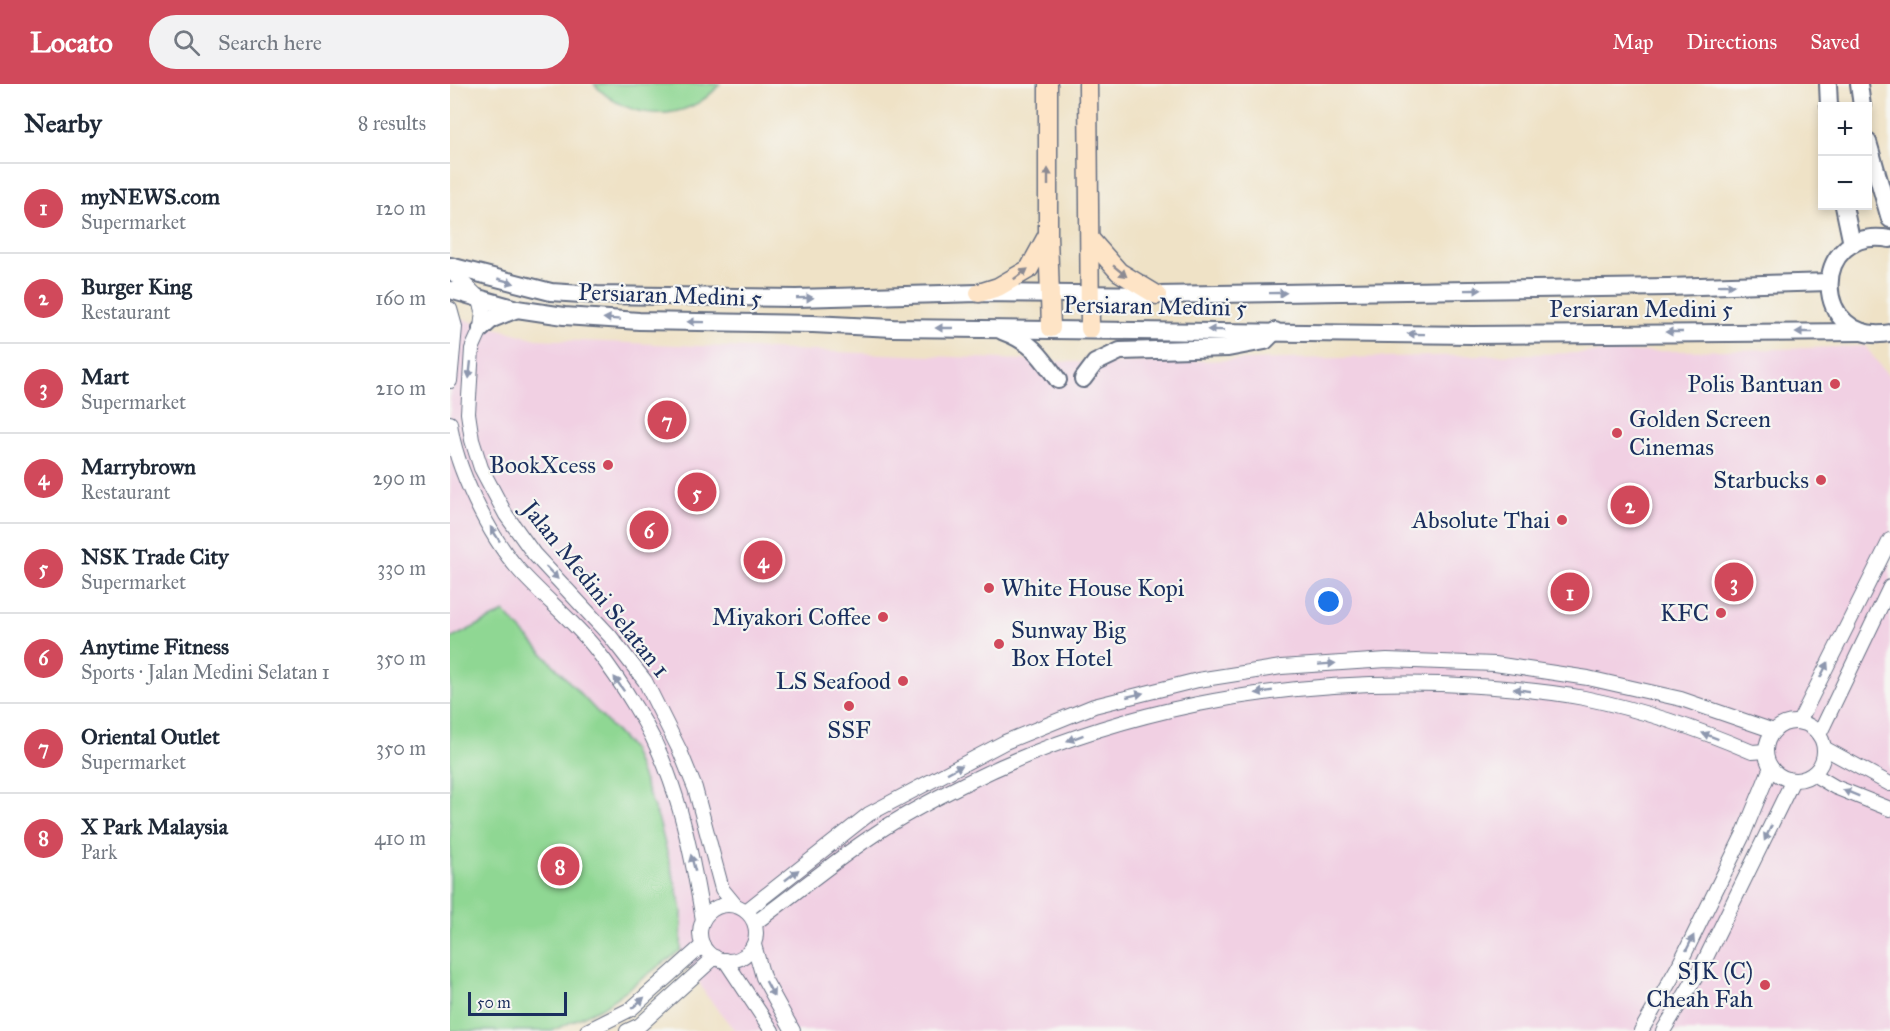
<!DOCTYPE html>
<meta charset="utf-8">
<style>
:root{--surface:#fff;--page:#f2f2f3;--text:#1f2937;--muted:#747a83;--line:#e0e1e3;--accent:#d1495b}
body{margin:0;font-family:"IM FELL Great Primer",serif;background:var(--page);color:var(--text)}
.controls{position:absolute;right:18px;top:18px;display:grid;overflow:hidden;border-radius:0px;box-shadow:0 3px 9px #0003}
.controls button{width:54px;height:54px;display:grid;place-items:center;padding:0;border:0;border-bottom:2px solid var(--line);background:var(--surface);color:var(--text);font:30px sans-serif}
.scale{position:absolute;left:18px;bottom:15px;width:99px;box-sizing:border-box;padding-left:6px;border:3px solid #1b2f5e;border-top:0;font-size:16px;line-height:21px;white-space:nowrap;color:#1b2f5e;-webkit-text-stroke:4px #f6f6f2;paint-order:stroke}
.you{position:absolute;left:879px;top:518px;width:21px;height:21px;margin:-15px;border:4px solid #fff;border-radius:50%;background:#1a73e8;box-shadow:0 0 0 9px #1a73e833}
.badge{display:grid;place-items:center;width:39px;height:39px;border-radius:50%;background:var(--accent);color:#fff;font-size:20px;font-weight:700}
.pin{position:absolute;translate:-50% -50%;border:3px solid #fff;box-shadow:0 2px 6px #0006}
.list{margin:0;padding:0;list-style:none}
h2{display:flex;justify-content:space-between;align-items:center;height:78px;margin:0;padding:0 24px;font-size:26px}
h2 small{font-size:20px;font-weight:400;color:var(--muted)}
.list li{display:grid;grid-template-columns:39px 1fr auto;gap:18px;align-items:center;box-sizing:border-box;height:90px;padding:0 24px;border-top:2px solid var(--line)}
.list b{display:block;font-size:22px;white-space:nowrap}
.list p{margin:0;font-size:20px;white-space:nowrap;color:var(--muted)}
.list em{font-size:20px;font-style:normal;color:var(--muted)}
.icon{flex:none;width:33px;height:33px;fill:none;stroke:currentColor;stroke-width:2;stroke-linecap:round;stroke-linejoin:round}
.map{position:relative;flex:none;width:1440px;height:947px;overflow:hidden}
header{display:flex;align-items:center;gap:36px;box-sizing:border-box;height:84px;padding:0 30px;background:var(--accent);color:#fff}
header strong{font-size:28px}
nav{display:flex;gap:33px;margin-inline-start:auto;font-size:21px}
.search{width:420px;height:54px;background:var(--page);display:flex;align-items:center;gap:15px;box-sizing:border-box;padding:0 21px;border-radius:33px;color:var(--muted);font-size:22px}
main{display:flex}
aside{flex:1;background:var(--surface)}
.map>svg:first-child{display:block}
.built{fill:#f1d0e3}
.green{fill:#8fd793;stroke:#558378;stroke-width:1.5}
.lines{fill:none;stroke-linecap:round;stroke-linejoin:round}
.minor-casing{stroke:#656e82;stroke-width:16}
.tertiary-casing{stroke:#656e82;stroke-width:20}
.secondary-casing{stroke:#656e82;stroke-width:21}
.minor{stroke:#fff;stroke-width:14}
.tertiary{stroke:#fff;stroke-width:16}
.secondary{stroke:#fee4c6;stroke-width:18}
.oneway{fill:#8c8a92}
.oneway2{fill:#8d97ae}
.poi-dot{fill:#d1495b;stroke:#f6f6f2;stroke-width:2}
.labels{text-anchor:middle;stroke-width:4.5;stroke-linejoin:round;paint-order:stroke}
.street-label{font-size:24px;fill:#1b2f5e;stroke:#f6f6f2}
.poi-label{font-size:24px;fill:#1b2f5e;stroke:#f6f6f2;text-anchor:end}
</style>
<header>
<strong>Locato</strong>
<div class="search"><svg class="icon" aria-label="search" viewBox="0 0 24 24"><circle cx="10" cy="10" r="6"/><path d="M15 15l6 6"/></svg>Search here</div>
<nav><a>Map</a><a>Directions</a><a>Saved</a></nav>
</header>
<main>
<aside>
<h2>Nearby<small>8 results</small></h2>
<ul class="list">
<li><span class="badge">1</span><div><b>myNEWS.com</b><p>Supermarket</p></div><em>120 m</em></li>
<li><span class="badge">2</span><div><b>Burger King</b><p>Restaurant</p></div><em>160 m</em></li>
<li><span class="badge">3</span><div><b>Mart</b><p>Supermarket</p></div><em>210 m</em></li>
<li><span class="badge">4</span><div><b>Marrybrown</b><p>Restaurant</p></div><em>290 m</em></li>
<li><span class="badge">5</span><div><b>NSK Trade City</b><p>Supermarket</p></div><em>330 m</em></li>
<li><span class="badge">6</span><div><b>Anytime Fitness</b><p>Sports · Jalan Medini Selatan 1</p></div><em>350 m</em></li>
<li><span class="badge">7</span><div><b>Oriental Outlet</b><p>Supermarket</p></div><em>350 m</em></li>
<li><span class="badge">8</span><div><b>X Park Malaysia</b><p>Park</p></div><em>410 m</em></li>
</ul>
</aside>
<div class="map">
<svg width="1440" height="947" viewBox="0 0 1440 947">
<rect width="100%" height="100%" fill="#f6f6f2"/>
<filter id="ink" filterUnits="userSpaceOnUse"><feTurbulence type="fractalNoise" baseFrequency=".0167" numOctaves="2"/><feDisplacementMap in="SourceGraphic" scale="12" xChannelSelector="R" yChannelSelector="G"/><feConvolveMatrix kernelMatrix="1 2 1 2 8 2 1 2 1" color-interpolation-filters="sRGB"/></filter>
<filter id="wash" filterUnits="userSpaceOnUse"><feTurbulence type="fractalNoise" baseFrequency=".008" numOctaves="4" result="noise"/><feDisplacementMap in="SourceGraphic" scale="24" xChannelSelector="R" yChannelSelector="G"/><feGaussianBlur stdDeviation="1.35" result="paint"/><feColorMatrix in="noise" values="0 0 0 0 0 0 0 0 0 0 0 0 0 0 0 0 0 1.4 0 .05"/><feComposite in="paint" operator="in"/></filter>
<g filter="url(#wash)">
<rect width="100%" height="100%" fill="#efe2c6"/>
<path class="built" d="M0,232L87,255L645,279L1325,265L1415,262L1440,294V947H285L256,911L231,866L153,923L102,947H0Z"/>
<g class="green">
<path d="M144,0H270C237,41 177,37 144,0Z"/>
<path d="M54,528L181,664L209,737L232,826L231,866L153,923L102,947H0V555Z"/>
</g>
</g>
<g filter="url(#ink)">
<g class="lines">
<g class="minor-casing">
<g id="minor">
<path d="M0,186L29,214L33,226L31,245L22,265L18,329L22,356L31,384L56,431L84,470L160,552L195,597L230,667L245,704L272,805L286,822"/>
<path d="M0,225L5,243L0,297"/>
<path d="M0,339C5,383 39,452 69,486C93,513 123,536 145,564C160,583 174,604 186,624C226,687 241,764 253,836"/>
<circle cx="1345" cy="667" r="29"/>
<path d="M1349,638L1440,456"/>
<path d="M1369,651L1440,503"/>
<path d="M1374,664L1440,700"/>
<path d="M1363,690L1385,703L1440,725"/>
<circle cx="278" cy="849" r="28"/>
<path d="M296,827L419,730L555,658L644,622L748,596L831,583L937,576L1045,580L1138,594L1231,615L1324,647"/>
<path d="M305,839C345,810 384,777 425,750C453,731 484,715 514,700C662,626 826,595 991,600C1039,602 1087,605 1134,614C1192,626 1249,645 1302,668L1316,667"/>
<path d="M304,861L313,893L343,947"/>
<path d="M275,876L322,947"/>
<path d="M137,947L181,925L253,861"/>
<path d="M177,947L190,941L265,873"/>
<path d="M1191,947L1228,883L1293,751L1321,683"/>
<path d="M1213,947L1250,886L1343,696"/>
</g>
</g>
<g class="tertiary-casing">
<g id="tertiary">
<path d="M1378,0L1379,22"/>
<path d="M1409,0L1412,22"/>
<path d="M1418,58L1440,135"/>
<path d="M1394,122L1402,160"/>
<path d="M1440,155C1357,141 1362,263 1440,249"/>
<path d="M0,182L101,208L147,211L346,214L529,209L707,211L1218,203L1379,198"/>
<path d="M0,206L67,225L114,232L189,237L363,240L443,244L1022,251L1413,248"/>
<path d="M31,245L42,235L67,225"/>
<path d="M552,247C582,258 590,271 608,296"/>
<path d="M633,295L645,279L670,267L778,264L815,257L825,247"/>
</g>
</g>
<g class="secondary-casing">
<g id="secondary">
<path d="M598,0V151L601,244"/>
<path d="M638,0L640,245"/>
<path d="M640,155L669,188L707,211"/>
<path d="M529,209L548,203L579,185L597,152"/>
</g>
</g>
<use href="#minor" class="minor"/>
<use href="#tertiary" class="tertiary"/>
<use href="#secondary" class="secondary"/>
</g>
<defs><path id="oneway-solid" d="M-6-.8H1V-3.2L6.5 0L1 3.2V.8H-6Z" transform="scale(1.5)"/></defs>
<g class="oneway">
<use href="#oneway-solid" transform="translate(598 93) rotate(-90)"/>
<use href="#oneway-solid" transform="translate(670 187) rotate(39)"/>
<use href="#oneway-solid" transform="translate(571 190) rotate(-36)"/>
</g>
<g class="oneway2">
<use href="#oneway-solid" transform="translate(56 197) rotate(16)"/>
<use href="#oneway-solid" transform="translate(1276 201) rotate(-1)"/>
<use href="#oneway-solid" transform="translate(1023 206) rotate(-1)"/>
<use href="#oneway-solid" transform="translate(828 209) rotate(-1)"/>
<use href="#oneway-solid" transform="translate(355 214) rotate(-1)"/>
<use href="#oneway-solid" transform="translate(162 235) rotate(-176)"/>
<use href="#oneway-solid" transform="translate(246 238) rotate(-179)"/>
<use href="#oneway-solid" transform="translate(494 244) rotate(-180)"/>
<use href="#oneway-solid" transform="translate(766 246) rotate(-179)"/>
<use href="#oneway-solid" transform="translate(1224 248) rotate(180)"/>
<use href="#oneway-solid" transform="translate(1354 248) rotate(180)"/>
<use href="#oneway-solid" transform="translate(966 250) rotate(-179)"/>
<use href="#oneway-solid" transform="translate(20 286) rotate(96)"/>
<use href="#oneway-solid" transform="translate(45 450) rotate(-123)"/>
<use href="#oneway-solid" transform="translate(102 489) rotate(46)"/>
<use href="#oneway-solid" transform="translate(877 580) rotate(-4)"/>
<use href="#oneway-solid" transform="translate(1374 586) rotate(-64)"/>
<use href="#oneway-solid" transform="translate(169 600) rotate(-125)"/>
<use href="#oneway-solid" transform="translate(1072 606) rotate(-172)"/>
<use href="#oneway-solid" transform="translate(814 608) rotate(171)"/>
<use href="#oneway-solid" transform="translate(685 611) rotate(-13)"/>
<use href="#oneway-solid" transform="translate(1260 652) rotate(-159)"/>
<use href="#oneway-solid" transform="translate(625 654) rotate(160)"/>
<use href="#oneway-solid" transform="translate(505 685) rotate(-28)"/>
<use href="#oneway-solid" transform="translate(1401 709) rotate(-158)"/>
<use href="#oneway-solid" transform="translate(1318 749) rotate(115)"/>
<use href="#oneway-solid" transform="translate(243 779) rotate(-105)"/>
<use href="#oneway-solid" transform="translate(342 791) rotate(-38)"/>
<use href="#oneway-solid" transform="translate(1240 859) rotate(-64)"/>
<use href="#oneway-solid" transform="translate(320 905) rotate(62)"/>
<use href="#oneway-solid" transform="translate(188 919) rotate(-41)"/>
</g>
</g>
<g class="poi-dot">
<circle cx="1385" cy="300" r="6"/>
<circle cx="1167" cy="349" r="6"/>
<circle cx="158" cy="381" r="6"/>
<circle cx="1371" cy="396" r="6"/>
<circle cx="1112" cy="436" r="6"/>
<circle cx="539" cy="504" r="6"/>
<circle cx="1271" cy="529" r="6"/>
<circle cx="433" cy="533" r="6"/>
<circle cx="549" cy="560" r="6"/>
<circle cx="453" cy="597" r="6"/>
<circle cx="399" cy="622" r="6"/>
<circle cx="1315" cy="901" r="6"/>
</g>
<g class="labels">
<g class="street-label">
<text transform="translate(220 211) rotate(2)" y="8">Persiaran Medini 5</text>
<text transform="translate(705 222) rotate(1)" y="8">Persiaran Medini 5</text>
<text x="1191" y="233">Persiaran Medini 5</text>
<text transform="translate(146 505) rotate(51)" y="8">Jalan Medini Selatan 1</text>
</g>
<g class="poi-label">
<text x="1373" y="308">Polis Bantuan</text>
<text x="1179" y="343" text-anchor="start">Golden Screen<tspan x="1179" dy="28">Cinemas</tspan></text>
<text x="146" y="389">BookXcess</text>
<text x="1359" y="404">Starbucks</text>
<text x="1100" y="444">Absolute Thai</text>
<text x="551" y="512" text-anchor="start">White House Kopi</text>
<text x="1259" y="537">KFC</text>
<text x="421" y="541">Miyakori Coffee</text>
<text x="561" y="554" text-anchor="start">Sunway Big<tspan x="561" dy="28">Box Hotel</tspan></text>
<text x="441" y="605">LS Seafood</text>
<text x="399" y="654" text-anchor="middle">SSF</text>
<text x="1303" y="895">SJK (C)<tspan x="1303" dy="28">Cheah Fah</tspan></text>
</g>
</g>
</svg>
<div class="controls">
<button>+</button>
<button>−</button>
</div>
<div class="scale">50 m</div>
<div class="you"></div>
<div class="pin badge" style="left:1120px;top:508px">1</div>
<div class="pin badge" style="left:1180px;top:421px">2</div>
<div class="pin badge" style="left:1284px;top:498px">3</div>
<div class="pin badge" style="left:313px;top:476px">4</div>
<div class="pin badge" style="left:247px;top:408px">5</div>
<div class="pin badge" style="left:199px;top:446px">6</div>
<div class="pin badge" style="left:217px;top:336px">7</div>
<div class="pin badge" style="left:110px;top:782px">8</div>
</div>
</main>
